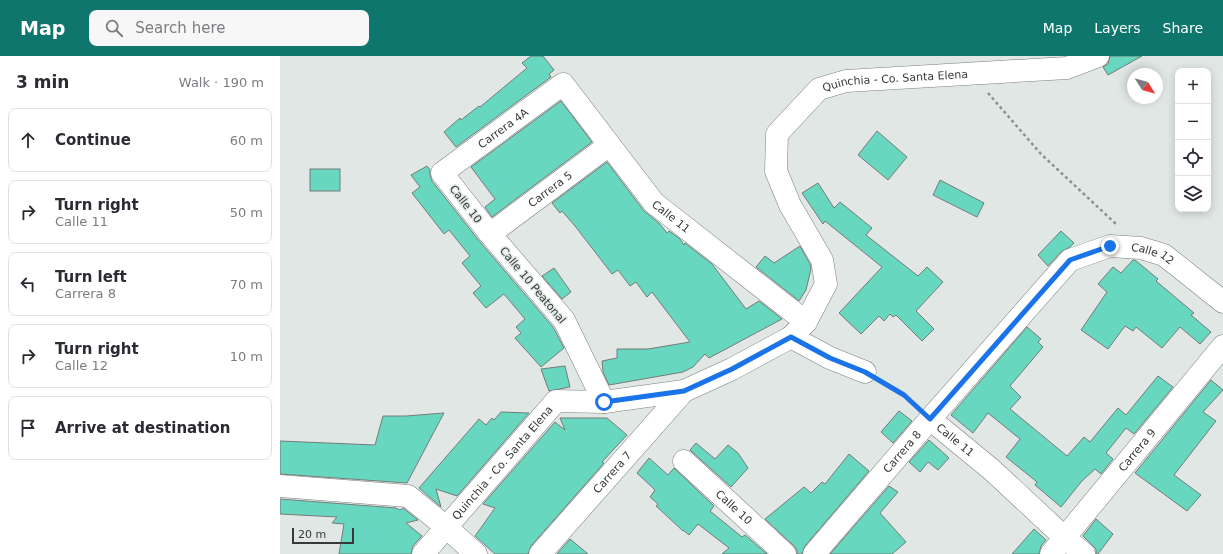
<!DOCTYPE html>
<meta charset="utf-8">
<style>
:root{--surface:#fff;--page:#f7f7f7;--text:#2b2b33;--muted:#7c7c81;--line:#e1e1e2;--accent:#0f766e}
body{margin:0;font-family:"DejaVu Sans",sans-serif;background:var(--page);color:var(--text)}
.controls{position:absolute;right:12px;top:12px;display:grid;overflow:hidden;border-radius:8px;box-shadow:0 2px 10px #0003}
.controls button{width:36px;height:36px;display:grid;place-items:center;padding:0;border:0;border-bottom:1px solid var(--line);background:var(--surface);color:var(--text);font:20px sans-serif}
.compass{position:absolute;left:847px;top:12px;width:36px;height:36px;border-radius:50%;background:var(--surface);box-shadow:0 2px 10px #0003;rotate:127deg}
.scale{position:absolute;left:12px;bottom:10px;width:62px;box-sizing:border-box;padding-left:4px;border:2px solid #363938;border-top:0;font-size:11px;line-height:14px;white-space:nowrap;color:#363938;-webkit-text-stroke:3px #e0e7e5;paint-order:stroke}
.stop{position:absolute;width:12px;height:12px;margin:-9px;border:3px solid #1a73e8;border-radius:50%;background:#fff}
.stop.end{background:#1a73e8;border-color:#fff;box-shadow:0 1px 4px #0008}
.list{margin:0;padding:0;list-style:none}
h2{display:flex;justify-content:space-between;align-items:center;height:52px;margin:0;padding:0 16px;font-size:17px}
h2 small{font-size:13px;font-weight:400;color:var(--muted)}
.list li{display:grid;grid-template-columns:26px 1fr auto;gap:12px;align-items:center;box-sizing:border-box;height:64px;margin:0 8px 8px;padding:0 8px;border:1px solid var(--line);border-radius:8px}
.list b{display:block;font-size:15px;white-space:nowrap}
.list p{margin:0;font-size:13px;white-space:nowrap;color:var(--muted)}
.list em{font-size:13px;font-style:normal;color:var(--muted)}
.icon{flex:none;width:22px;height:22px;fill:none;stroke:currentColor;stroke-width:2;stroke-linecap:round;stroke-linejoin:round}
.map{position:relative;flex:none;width:943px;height:498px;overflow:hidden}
header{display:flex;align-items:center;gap:24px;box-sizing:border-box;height:56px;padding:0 20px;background:var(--accent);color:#fff}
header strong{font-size:19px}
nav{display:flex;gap:22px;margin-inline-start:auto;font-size:14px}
.search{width:280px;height:36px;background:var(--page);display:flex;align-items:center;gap:10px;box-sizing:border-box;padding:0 14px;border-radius:8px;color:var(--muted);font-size:15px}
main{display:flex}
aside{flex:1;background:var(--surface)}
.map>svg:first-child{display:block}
.building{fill:#67d8bf;stroke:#757b79}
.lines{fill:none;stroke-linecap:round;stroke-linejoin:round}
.minor-casing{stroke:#7b817f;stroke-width:23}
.path{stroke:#8c9190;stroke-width:2.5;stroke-dasharray:3 3;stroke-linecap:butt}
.minor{stroke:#fff;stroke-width:22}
.route{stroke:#1a73e8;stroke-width:5}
.labels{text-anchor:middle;stroke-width:3;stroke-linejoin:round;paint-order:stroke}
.street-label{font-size:11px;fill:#363938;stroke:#e0e7e5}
</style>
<header>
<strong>Map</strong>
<div class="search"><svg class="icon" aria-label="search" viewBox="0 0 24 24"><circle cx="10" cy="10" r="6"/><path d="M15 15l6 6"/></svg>Search here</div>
<nav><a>Map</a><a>Layers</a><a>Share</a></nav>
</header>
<main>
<aside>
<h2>3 min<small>Walk · 190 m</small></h2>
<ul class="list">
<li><svg class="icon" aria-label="ahead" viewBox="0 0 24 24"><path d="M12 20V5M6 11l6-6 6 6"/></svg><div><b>Continue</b></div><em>60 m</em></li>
<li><svg class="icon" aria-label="right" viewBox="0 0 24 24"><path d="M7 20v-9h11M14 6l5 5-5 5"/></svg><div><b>Turn right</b><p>Calle 11</p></div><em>50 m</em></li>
<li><svg class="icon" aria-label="left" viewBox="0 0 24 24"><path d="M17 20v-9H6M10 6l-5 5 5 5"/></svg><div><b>Turn left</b><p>Carrera 8</p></div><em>70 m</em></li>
<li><svg class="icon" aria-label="right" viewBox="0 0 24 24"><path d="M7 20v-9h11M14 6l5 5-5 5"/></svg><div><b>Turn right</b><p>Calle 12</p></div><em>10 m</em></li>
<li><svg class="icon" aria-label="arrive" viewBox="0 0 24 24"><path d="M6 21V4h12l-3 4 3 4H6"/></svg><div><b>Arrive at destination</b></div></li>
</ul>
</aside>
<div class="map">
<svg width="943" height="498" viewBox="0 0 943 498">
<rect width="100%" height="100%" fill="#e0e7e5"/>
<g class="building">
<path d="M251,0H263L274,14L269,18L271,21L176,91L164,76L180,62L181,64L199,50L200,51L247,12L242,7Z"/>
<path d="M830,0H862L828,19L823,11L828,8Z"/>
<path d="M281,45L312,86L212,161L205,151L215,143L191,111Z"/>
<path d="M597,75L627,101L608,124L578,99Z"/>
<path d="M327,106L364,155L379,167L387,177L389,175L400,183L404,189L405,187L432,208L466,253L479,245L502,263L429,302L425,298L413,311L403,316L329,329L323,316L322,305L337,302V293H368L410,286L372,236L367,241L356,226L350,230L338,214L332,218L295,170L282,155L280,157L272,147Z"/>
<path d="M147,110L150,114V119L152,125L200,186L273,271L284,292L261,311L235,282L241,277L236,271L245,263L224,238L206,252L193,237L201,230L182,207L190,200L169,174L164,178L132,137L140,131L131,119Z"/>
<rect x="30" y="113" width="30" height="22"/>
<path d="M660,124L704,147L697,161L653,139Z"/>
<path d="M538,127L554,152L560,146L592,172L586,179L638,220L647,211L663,226L636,255L654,273L642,285L616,259L613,261L610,258L604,265L599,260L581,278L559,257L602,211L545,165L543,168L522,137Z"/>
<path d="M781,175L794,187L790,191L781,196L768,210L758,199Z"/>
<path d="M520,190L530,208L531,213L526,234L519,245L476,211L485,200L494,207Z"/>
<path d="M853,204H855L878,223L876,225L914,257L911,259L931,276L920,288L900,271L882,292L856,271L853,275L845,270L828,293L801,274L827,236L818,228L833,211L841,217Z"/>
<path d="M274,212L291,236L282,243L262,220Z"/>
<path d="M747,271L761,283L758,286L763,291L730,330L741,341L730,353L787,400L804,381L810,386L838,352L846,359L878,320L893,331L854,378L846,372L826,397L833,403L821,418L815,413L802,425L781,451L755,429L757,426L726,401L740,383L708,357L693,377L671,359Z"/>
<path d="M285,310L290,331L269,335L261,313Z"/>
<path d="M931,324L943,334L923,356L936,365L894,419L921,439L907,455L855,417Z"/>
<path d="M619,355L632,365L613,387L601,376Z"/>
<path d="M221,356L249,357L177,440L156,433L161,451L139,432L199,363L206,369L212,362L214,364Z"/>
<path d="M164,357L127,427L0,418V385L95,389L103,360H126Z"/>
<path d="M280,362H327L347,379L322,406L324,407L251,490L248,498H215L195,480L215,452L203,448L275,366L285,374Z"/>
<path d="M649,384L669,402L658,414L648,406L640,416L629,406Z"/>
<path d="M416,387L435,403L448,389L458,397L468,412L451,431L410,394Z"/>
<path d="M569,398L589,415L525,490L522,498H517V494L513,489L485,463L524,431L531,437L542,426L545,428Z"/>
<path d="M369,402L388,419L394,412L434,450L430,455L462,481L465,479L487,498H442L449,492L418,468L409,479L403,474V475L376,450L378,448L370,441L375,434L357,417Z"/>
<path d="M609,430L618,436L600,457L626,486L612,498H550Z"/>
<path d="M0,443L116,452L120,454L123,452L138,464L126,467L142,480L133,490L131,498H59L64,468L52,467L57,461L0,458Z"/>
<path d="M816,463L833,478L818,498H816V493L803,480Z"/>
<path d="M754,473L766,484L761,490L759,498H732Z"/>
<path d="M290,483L308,498H277Z"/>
</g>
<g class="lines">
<g class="minor-casing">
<g id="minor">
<path id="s1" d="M210,178L329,89"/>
<path d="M511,281L550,302L585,316"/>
<path id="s2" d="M324,346L284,264L210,178L162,117L283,28L374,147L526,266"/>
<path id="s3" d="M650,363L712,414L785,482L804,498"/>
<path id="s4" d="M404,405L505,498"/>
<path d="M0,430L128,440L166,471L196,498"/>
<path id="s5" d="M143,498L276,345L324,346L404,335L452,313L502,286L511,281L526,266L546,228L542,204L510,149L496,115L497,78L539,33L566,25L787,12L818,0"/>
<path id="s6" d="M260,498L404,335"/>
<path id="s7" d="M534,498L650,363L790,204L830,190L861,192L884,199L943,246"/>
<path id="s8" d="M771,498L943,290"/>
</g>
</g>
<g class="path">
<path d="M708,37L761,98L836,168"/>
<path d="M603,327L624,339L635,349"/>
</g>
<use href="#minor" class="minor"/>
</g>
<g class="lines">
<path class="route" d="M324,346L404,335L452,313L511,281L550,302L585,316L624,339L650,363L790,204L830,190"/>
</g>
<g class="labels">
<g class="street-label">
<text dy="4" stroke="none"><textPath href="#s5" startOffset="816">Quinchia - Co. Santa Elena</textPath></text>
<text dy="4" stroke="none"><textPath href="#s2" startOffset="358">Carrera 4A</textPath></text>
<text dy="4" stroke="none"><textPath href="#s1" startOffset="75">Carrera 5</textPath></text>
<text transform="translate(186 148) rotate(52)" y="4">Calle 10</text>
<text dy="4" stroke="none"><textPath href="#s2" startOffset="604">Calle 11</textPath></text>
<text dy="4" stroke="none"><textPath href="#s7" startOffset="476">Calle 12</textPath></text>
<text transform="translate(253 229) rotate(50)" y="4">Calle 10 Peatonal</text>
<text dy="4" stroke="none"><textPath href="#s3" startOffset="33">Calle 11</textPath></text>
<text dy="4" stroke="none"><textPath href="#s8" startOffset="135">Carrera 9</textPath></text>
<text dy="4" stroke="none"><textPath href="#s7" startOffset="135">Carrera 8</textPath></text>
<text dy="4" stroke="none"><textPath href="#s5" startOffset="121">Quinchia - Co. Santa Elena</textPath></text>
<text dy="4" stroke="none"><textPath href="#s6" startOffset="109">Carrera 7</textPath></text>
<text dy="4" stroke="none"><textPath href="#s4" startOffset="68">Calle 10</textPath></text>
</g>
</g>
</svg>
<div class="controls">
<button>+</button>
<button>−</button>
<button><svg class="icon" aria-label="locate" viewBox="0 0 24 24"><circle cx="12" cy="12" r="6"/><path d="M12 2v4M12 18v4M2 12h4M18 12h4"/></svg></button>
<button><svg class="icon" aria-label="layers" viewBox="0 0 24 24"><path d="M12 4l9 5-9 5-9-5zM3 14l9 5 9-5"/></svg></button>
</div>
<svg class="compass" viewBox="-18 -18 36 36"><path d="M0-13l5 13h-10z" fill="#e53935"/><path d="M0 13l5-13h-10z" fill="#7c7c81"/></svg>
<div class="scale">20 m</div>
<div class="stop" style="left:324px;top:346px"></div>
<div class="stop end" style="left:830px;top:190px"></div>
</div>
</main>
